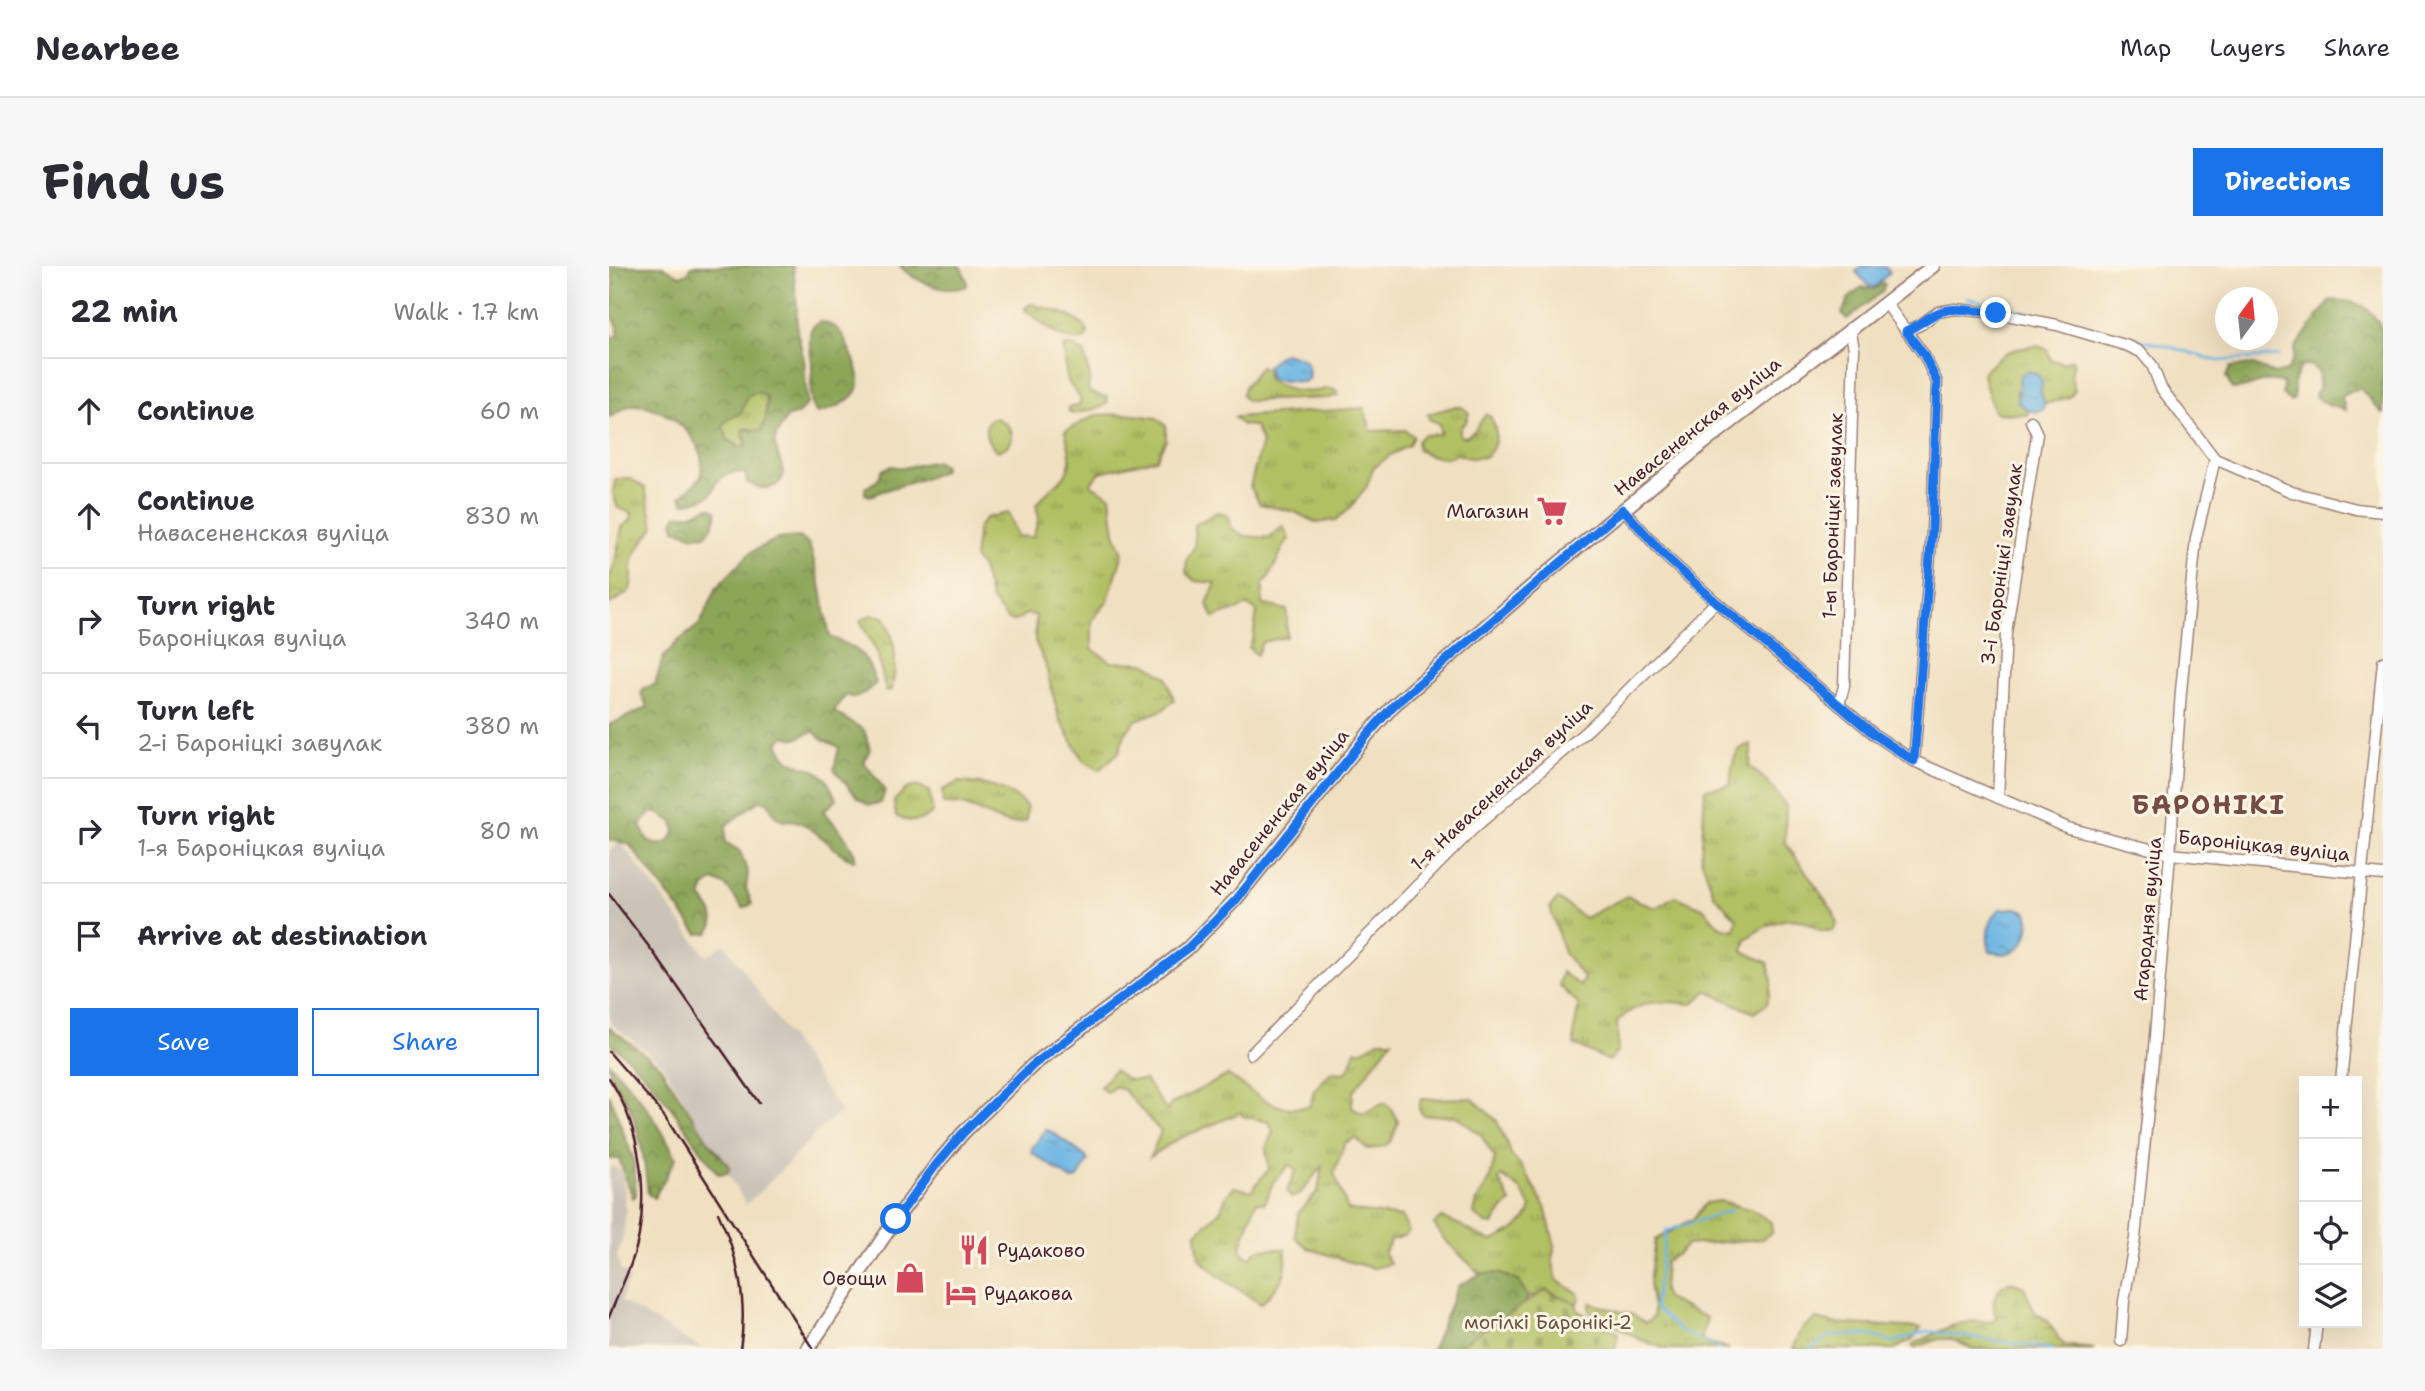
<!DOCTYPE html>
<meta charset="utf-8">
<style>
:root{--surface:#fff;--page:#f7f7f7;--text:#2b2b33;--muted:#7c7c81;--line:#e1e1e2;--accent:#1a73e8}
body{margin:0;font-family:"Shantell Sans",sans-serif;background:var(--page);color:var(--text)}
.controls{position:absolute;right:21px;bottom:21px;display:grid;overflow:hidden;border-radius:0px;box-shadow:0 7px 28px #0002}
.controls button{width:63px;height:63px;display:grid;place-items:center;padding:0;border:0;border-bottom:2px solid var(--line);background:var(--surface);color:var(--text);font:35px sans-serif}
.compass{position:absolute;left:1606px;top:21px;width:63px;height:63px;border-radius:50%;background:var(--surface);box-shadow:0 7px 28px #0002;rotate:15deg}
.stop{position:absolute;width:21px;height:21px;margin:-16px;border:5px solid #1a73e8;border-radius:50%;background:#fff}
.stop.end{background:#1a73e8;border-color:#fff;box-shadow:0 2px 7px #0008}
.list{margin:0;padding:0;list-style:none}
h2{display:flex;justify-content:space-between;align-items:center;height:91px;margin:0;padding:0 28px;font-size:30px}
h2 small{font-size:23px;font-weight:400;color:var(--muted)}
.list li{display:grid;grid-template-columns:46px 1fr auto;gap:21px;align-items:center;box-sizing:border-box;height:105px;padding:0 28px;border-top:2px solid var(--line)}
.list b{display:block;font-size:26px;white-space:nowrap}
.list p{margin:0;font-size:23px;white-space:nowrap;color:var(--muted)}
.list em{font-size:23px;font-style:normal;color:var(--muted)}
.actions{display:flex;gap:14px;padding:21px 28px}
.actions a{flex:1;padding:16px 0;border:2px solid var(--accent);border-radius:0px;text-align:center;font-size:24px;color:var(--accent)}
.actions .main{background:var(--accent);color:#fff}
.icon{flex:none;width:38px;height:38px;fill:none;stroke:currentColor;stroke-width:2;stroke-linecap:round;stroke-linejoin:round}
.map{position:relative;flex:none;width:1774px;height:1083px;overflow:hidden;border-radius:0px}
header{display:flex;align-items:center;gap:42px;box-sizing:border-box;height:98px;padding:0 35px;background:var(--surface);border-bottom:2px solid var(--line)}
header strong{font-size:33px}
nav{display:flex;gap:38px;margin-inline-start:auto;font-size:24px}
.intro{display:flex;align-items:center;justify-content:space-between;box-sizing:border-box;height:168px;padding:0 42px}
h1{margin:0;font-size:49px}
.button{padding:18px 32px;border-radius:0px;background:var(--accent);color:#fff;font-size:24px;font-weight:700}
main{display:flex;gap:42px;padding:0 42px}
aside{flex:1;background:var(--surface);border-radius:0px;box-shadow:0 7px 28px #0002}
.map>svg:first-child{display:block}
.industrial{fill:#cac3b8}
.grass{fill:url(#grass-tufts);stroke:#7e7047;stroke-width:2}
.forest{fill:url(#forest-crowns);stroke:#6b6242;stroke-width:2;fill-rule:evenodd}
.wetland{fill:url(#wetland-marsh);stroke:#7e7047;stroke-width:2}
.cemetery{fill:url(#cemetery-stones);stroke:#7e7047;stroke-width:2}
.water{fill:url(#water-ripples);stroke:#5b6a88;stroke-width:2}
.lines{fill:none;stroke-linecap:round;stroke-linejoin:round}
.stream{stroke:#6cb5e4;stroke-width:2.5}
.minor-casing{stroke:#9d8076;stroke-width:13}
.major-casing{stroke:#9d8076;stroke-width:16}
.minor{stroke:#fff;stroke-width:10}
.major{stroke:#fff;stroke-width:12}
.rail{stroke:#4a1f2b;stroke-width:2.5}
.route{stroke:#1a73e8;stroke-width:9}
.labels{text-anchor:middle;stroke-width:6;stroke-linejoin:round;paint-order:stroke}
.street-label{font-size:19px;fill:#4a1f2b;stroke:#fcf5e5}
.poi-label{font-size:19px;fill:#4a1f2b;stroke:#fcf5e5;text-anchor:end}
.park-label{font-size:19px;fill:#694f3c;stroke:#fcf5e5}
.district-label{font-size:26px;font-weight:bold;letter-spacing:2px;fill:#764b42;stroke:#fcf5e5}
</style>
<header>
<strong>Nearbee</strong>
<nav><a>Map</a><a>Layers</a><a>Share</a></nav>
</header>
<div class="intro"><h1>Find us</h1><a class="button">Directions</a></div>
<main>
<aside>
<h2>22 min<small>Walk · 1.7 km</small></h2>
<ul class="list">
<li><svg class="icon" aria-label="ahead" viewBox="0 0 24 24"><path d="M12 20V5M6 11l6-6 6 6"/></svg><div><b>Continue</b></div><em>60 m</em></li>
<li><svg class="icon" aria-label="ahead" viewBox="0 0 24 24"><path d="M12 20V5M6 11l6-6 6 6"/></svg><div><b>Continue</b><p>Навасененская вуліца</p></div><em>830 m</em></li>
<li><svg class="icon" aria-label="right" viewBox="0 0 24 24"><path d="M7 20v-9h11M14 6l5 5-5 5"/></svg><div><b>Turn right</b><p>Бароніцкая вуліца</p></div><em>340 m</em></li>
<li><svg class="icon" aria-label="left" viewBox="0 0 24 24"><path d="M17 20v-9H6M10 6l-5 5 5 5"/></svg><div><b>Turn left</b><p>2-і Бароніцкі завулак</p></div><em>380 m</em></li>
<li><svg class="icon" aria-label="right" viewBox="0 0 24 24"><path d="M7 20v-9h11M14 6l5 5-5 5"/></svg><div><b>Turn right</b><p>1-я Бароніцкая вуліца</p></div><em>80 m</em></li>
<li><svg class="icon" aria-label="arrive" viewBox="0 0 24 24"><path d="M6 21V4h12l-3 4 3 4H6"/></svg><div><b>Arrive at destination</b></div></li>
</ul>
<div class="actions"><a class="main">Save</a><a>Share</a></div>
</aside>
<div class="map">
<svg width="1774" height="1083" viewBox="0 0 1774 1083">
<defs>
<pattern id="grass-tufts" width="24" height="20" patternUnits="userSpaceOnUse" patternTransform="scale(1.75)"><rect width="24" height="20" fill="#b1c063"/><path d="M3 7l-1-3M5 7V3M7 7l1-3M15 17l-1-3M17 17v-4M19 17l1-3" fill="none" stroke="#929b52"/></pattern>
<pattern id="forest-crowns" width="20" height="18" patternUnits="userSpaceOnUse" patternTransform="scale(1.75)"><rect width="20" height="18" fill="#8ca659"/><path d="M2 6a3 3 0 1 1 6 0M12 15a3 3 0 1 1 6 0" fill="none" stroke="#74874a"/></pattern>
<pattern id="wetland-marsh" width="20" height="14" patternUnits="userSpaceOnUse" patternTransform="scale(1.75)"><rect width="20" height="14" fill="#b1c063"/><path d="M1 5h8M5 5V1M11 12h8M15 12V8" fill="none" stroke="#929b52"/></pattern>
<pattern id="cemetery-stones" width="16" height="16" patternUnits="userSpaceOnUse" patternTransform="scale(1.75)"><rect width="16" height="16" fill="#b1c063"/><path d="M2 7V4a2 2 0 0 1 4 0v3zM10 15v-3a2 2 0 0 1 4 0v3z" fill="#929b52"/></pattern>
<pattern id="water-ripples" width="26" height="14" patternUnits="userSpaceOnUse" patternTransform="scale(1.75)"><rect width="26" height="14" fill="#6cb5e4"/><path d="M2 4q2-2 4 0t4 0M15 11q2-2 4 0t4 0" fill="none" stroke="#5b93b9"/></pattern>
</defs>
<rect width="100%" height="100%" fill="#fcf5e5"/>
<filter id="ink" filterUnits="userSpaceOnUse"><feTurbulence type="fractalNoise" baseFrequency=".0143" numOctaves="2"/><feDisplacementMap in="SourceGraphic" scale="14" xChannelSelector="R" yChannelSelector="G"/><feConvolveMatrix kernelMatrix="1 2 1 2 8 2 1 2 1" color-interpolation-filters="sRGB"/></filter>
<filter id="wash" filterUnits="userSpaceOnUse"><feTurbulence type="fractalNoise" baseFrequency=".00686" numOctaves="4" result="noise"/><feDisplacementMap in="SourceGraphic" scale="28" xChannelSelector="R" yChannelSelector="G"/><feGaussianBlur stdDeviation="1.57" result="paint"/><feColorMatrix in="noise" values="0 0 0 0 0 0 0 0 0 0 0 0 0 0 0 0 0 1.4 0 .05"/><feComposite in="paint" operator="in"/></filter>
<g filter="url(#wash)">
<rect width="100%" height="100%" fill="#f0e0c1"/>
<g class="industrial">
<path d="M12,577L97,690L116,678L232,846L214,860L157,920L137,938L53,797L0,756V584Z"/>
<path d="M6,901L14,907L17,944L14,971L8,990L12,1005L21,1009L12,1035L93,1083H0V902Z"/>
</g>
<g class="grass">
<path d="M422,38C441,43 468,48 479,66L476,73C455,80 433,56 417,45L416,42Z"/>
<path d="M456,80H463L475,87L481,111L479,123L482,127L498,131L499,136L493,141L463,148L460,146L459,142L471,139C473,126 462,125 459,114C455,104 458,94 454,84Z"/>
<path d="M1428,80L1438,83L1442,94L1454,97L1463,93L1465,96L1462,110L1466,124L1460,131L1436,138L1432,128L1408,125L1409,136L1419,145V149L1389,147L1384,144C1382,130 1375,121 1374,107C1394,85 1399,83 1428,80Z"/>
<path d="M651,101L657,104L658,112C671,123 688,127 706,125C715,124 719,121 728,125L729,129L719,132L638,135L633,130L636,120Z"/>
<path d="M145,127H152L158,132L157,152L153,164L149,165L137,162L133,168L138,178L131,181L118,173L114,161L118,154L132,147L138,131Z"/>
<path d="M844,141H853L860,147L857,156L851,162V170L857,171L865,165L877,148L881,150C890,165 889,178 877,191L862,192L848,188L836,192L820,189L809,184L808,175L814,169L830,168L831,163L830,158L820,153L819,148Z"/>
<path d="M755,142L762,165L796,164L804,170L800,179L783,188L764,202L758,220L740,243L727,254L708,257L686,246L651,238L641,220L653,176L646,160L633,159L625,151Z"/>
<path d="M518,148L548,152L557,160V174L547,193L491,206L481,218L501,230L506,267L514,287L499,334L483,355V383L503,396L536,397L557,411L565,434L554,444L527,454L516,468L510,486L490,504L474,494L450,452L436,397L426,375L427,349L417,348L406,355L399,354L382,333L373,302L365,292L369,261L377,252L399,247L408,270L424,271L430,252L427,239C437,224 461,213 461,194C462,185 458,174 456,165L487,149Z"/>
<path d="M387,152C406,160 410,178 388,185C378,176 373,166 380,154Z"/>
<path d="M20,212L36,222L45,261C39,270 26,283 24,294C19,323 32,320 1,338L0,313L6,297L13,261L22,254L23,247L9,242L4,226L6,214Z"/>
<path d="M608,246L618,248L623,263L636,270L660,272L674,260L680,273C668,288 667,305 654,318L653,338L678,344V371L653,376L648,389L640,382L644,373L648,345L638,339C627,346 616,346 605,352L598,338L607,317L586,315L577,307L578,293L586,280L585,259Z"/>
<path d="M262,349L275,351C288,376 288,397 283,424L277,425L268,386L251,355Z"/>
<path d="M1142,478L1141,501L1159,516L1177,540L1176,576L1224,645L1228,658L1224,665C1208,666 1206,660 1193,655C1175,648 1150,663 1137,673L1134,685L1159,697L1163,714L1158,738L1145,747L1098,725L1083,738C1052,734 1031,733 1008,756L1009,785L1000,795L965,778V763L970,739L950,719L953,706L971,720L975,712L955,687L941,641L949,633L976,652L1018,630L1046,642L1066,630L1094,642L1111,661L1125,664L1128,653L1105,629L1092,592L1096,523L1121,519C1123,503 1122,482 1142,478Z"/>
<path d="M350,516C374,517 403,523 418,541L417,555C397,563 381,549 362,542C353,538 344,538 334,538L333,524Z"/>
<path d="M307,520L320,525L324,547C311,556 302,558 287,550L285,535L297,523Z"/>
<path d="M771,774H783L744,826L743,842L754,848L774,837L781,841L789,855C783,876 782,882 758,883L747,872L736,877L725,907L739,944L793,951L800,965L796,970L782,974L775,987L781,998L765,1002L741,996L699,982L686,971L689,947L709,925L713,900L690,929L682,931L678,925L687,904L680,899L664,916L656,937L647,936L631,984L640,992L650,983H676C681,1010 670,1019 652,1038L609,1010L590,992L587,968L612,944L617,930L625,921L642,925L660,903L657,882L664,865L660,856L633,850V846L569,873L541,891L552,866L515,824L506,820L498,827L491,821L505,804L520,814H536L558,845L562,838L619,809C647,828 666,849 701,840L705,824L722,806L736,807L742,799L746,784H753Z"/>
<path d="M863,832L888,855L903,890L914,902L936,941L946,980L943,992L948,1014L969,1027L971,1033L966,1039L939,1027L919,1031L910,1015L889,1007L871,1008L834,972L825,958L832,952C852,956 864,969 883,975C900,968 917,959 922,941L912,924L893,910L890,914L902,936L893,944L884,959L877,958L865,948L868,934L881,913L886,892L872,869L847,850L814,849L810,843L812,833Z"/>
<path d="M1112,935L1143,944L1162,956L1163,966L1153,973L1078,979L1069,988L1056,996L1054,1025L1058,1033L1098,1052L1092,1074L1120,1083H1057L1030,1073L980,1045L981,1037L1025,1049L1037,1057L1045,1050L1040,1017L1046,974L1084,953L1097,937Z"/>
<path d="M1207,1053L1225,1057L1312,1062L1304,1073L1286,1083H1184L1193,1063Z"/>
</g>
<g class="forest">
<path d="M1,0H53L71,10L80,6L82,0H184L188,41V65L195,94L198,138L188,149L179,150C175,158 167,165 166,175C165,190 185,211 165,220C155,225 146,220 138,216L136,207C127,205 114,208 108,216C106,219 106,224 103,227C96,234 85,236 75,237L72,231L92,211C93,200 94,189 88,179C77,159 48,138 24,139C16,140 8,149 0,151V67L4,72L9,70V60L2,48L5,19ZM145,127H152L158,132L157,152L152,164H133L138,178L131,181L118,173L114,161L118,154L132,147L138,131Z"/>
<path d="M291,0H351L358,14V20C337,29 305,15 291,0Z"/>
<path d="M1273,17L1276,18L1273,26L1238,53L1233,48L1239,33L1253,21L1266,23Z"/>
<path d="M1721,34C1749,34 1762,39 1774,66V148L1751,122L1732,130L1737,144L1719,139L1706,130L1709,122L1710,106L1701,99L1691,101L1685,113V133L1681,135L1673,128L1674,117C1651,109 1643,124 1623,123L1617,111L1621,101L1645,99L1665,108L1678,105L1684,93L1686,82Z"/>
<path d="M211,56C231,59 233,68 241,85C253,109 257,126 229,140C222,143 216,146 208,147C197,134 204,114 203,97C202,88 200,78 201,69C201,62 205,59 211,56Z"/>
<path d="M327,195L335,200L333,205C310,217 285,219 261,230L256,228V222L269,214L273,204L282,200L294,202Z"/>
<path d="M100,241L107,244C109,254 102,262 97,269L85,270L66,263L64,255L68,249L83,248Z"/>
<path d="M190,271L200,278L210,313L221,371C252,384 255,385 267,417L258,425L246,432L237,429L225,446L255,464L261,483L255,496L276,524L272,537L260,539L249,532L225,503L230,481L214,474L204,465L187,473L176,470L169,476C180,506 196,495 213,509C219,513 223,526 228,533L215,545L237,572L246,588L245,595C222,587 199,548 174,555L166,550L159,536L151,534L117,559L116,576L131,585L139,607L137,622L143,638L134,642L117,620L105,614L96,621L92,631C102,643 110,652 100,667L89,668L20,578L0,574V459L39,441L32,428L35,422L46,419L54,392L68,376L91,358L108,321L142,286L168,273ZM42,546L51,548L64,556L66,566L59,576L48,579L38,573L31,560Z"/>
<path d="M0,761L50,799L100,876L121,901L118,907L109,908C77,865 44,807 0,777Z"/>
<path d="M0,797C30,830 48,852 67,892L45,932L39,928C36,900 32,868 21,842C14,826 0,815 0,797Z"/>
<path d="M0,828L24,892L27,929L24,932L10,893H0Z"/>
<path d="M889,1007L910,1015L919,1031L892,1083H823L849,1020L871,1008Z"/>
</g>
<path class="wetland" d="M1405,1017L1415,1021L1425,1045L1438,1055L1455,1079L1485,1083H1364L1342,1073H1330L1305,1082L1303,1079C1332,1065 1349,1052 1383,1056L1387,1051C1382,1036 1385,1029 1395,1018Z"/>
<path class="cemetery" d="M937,1024L967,1037L969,1045L1009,1067L1006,1083H845Z"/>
<g class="water">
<path d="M1252,0H1275L1281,6L1266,21L1262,22L1247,6Z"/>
<path d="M675,87C694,93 700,90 700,112L695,116L665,114L660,111L658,100L668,91Z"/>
<path d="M1418,105L1428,108L1433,115L1432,128L1436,138L1434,144C1422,148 1418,144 1409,136L1411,110Z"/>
<path d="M1408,642L1418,646C1424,662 1418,682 1399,687C1394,689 1386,687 1381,686C1376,669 1379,656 1391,643Z"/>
<path d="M437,864L443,866L477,891L479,895L469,912L463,914L423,887V882Z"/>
</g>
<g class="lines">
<g class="stream">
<path d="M1358,32L1558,80L1609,95L1670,90"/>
<path d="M1110,1083L1071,1064L1045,1041L1057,965L1123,944"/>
<path d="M1201,1083L1223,1069H1260L1283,1076L1319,1065L1444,1083"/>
</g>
</g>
</g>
<g filter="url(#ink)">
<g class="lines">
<g class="minor-casing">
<g id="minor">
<path d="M1276,36L1315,89L1328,116L1323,264L1305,495"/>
<path d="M1297,65L1311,59L1329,46L1346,43L1387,47L1448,59L1519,80L1532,86L1543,99L1552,122L1606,193L1683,226L1747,243L1774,246"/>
<path d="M1014,243L1057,291L1107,336L1266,469L1305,495L1459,562L1561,588L1774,609"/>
<path d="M1230,439L1235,420L1245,83L1241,62"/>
<path d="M1389,532L1397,367L1428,168L1422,155"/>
<path d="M642,788L865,562L981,462L1107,336"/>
<path d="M1732,815L1774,396"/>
<path d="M1512,1075L1515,1035L1526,972L1544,794L1561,588L1572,425L1587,272L1606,193"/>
<path d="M1705,1083L1708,1057"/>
</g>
</g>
<g class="major-casing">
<path id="major" d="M199,1083L287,953L327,899L354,867L424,799L578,683L627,633L760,467L784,440L944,302L1095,177L1324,0"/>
</g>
<use href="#minor" class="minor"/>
<use href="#major" class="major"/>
<g class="rail">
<path d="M0,628L47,690L150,837"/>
<path d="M0,786L55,849L204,1083"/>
<path d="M0,812C29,855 39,918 30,969C25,997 10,1025 0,1051"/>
<path d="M109,947C129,988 139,1038 131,1083"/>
</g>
</g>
</g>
<g class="lines" filter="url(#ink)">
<path class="route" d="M287,953L327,899L354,867L424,799L578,683L627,634L760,467L784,440L1014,243L1057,291L1107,336L1266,469L1305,495L1323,264L1328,116L1315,89L1297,65C1309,60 1320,50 1331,46C1349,40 1369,46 1387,47"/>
</g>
<defs>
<g id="supermarket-bare" transform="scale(2.415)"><path d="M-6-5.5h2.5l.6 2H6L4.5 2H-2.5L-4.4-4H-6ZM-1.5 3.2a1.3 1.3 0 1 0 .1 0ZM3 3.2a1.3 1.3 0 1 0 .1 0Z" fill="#d1495b" stroke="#fcf5e5" stroke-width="2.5" paint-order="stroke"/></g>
<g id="restaurant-bare" transform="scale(2.415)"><path d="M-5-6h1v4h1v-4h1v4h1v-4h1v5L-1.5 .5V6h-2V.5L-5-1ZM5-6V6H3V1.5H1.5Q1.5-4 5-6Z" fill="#d1495b" stroke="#fcf5e5" stroke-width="2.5" paint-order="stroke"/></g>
<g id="shop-bare" transform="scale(2.415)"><path d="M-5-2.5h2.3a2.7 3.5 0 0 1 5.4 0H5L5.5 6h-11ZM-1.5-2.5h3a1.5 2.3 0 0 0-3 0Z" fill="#d1495b" stroke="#fcf5e5" stroke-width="2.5" paint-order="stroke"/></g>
<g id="hotel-bare" transform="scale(2.415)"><path d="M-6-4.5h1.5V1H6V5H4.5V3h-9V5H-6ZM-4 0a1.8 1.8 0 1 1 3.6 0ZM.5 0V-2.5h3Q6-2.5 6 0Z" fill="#d1495b" stroke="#fcf5e5" stroke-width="2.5" paint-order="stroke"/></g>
</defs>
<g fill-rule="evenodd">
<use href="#supermarket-bare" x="943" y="245"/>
<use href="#restaurant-bare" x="365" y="984"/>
<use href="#shop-bare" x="301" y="1012"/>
<use href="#hotel-bare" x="352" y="1027"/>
</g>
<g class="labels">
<g class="street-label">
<text transform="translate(1088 160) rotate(-39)" y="7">Навасененская вуліца</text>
<text transform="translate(1223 250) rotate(-88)" y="7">1-ы Бароніцкі завулак</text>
<text transform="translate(1392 298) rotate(-82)" y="7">3-і Бароніцкі завулак</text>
<text transform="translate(892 519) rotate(-43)" y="7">1-я Навасененская вуліца</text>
<text transform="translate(670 546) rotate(-51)" y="7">Навасененская вуліца</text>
<text transform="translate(1655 579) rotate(6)" y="7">Бароніцкая вуліца</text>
<text transform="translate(1538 653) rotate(-85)" y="7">Агародняя вуліца</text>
</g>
<g class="poi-label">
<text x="920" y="252">Магазин</text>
<text x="388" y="991" text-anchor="start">Рудаково</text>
<text x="278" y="1019">Овощи</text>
<text x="375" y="1034" text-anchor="start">Рудакова</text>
</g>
<g class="park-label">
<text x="939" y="1063">могілкі Баронікі-2</text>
</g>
<g class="district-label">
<text x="1600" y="548">БАРОНІКІ</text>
</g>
</g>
</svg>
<div class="controls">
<button>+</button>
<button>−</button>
<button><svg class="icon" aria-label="locate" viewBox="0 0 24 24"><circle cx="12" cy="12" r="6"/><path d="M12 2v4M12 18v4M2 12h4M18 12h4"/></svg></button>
<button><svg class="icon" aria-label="layers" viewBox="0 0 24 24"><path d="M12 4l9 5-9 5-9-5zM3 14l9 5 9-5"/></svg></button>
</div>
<svg class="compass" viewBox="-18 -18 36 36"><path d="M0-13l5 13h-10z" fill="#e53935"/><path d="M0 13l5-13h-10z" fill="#7c7c81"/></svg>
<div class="stop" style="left:287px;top:953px"></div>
<div class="stop end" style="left:1387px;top:47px"></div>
</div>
</main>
